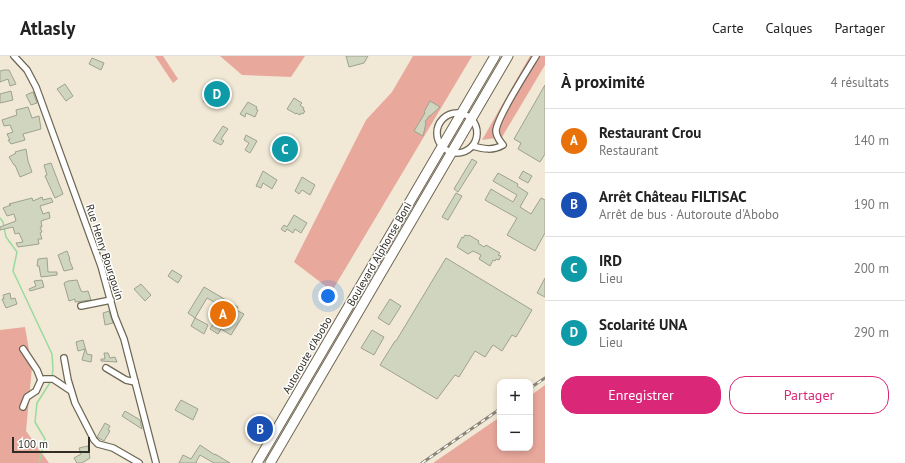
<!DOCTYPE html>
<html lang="fr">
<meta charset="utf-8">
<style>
:root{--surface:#fff;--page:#f2f2f2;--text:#222;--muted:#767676;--line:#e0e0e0;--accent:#db2777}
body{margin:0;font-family:"PT Sans",sans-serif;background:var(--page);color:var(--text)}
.controls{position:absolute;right:12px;bottom:12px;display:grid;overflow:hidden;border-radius:8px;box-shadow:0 2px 6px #0003}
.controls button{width:36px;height:36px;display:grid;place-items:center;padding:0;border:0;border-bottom:1px solid var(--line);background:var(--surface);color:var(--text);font:20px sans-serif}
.scale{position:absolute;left:12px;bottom:10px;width:78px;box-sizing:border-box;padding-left:4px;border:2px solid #302d25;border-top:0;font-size:11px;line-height:14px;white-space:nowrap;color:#302d25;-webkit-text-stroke:3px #fff;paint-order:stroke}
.you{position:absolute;left:328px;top:240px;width:14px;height:14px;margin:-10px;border:3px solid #fff;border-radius:50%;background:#1a73e8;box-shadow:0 0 0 6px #1a73e833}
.badge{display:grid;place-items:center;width:26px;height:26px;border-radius:50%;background:var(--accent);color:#fff;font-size:13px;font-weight:700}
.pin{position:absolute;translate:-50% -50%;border:2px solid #fff;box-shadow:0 1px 4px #0006}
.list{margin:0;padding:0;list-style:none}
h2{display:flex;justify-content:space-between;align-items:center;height:52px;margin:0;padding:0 16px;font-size:17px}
h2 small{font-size:13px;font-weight:400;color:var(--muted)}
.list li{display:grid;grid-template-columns:26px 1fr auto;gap:12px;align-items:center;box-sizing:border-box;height:64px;padding:0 16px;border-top:1px solid var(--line)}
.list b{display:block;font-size:15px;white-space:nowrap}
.list p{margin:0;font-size:13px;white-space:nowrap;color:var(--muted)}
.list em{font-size:13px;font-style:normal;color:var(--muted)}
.actions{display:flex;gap:8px;padding:12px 16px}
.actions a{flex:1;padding:9px 0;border:1px solid var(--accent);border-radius:16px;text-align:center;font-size:14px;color:var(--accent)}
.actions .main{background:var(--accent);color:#fff}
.map{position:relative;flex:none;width:545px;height:407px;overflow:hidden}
header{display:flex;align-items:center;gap:24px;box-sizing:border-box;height:56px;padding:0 20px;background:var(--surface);border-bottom:1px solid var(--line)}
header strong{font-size:19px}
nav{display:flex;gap:22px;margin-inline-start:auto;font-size:14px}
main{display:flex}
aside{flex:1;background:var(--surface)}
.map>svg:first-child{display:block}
.green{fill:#e9a89c}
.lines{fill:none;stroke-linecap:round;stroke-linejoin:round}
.stream{stroke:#99da9f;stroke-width:1.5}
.building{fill:#d0d5c0;stroke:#9da28e}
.minor-casing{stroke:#6f6755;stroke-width:8}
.primary-casing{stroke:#6f6755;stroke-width:11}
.minor{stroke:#fff;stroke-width:5.5}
.primary{stroke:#fff;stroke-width:9}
.rail-casing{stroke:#8b8578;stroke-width:3}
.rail{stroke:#fff;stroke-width:1.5;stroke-dasharray:4.5;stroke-linecap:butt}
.labels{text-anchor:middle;stroke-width:3;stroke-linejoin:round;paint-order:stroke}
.street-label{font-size:11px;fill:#302d25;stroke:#fff}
</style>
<header>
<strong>Atlasly</strong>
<nav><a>Carte</a><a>Calques</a><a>Partager</a></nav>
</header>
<main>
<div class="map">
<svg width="545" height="407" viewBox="0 0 545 407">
<rect width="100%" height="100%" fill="#f1e9d5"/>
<g class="green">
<path d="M155,0H163L178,23L173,27Z"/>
<path d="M220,0H305L291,21L242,19Z"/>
<path d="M413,0H472L332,235L294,206L366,64L392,36Z"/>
<path d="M530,0H545V9L502,81L482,84Z"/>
<path d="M25,271L32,311L26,375L49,407H0V274Z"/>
<path d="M545,329V407H433L500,361V392H530V340Z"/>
</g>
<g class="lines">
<g class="stream">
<path d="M0,162L3,166L6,181L17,196L13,215L52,298L53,313L52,321"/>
<path d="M39,407L45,383L35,366L37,347L51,325"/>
</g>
</g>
<g class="building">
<path d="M346,0H368L364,7L349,11Z"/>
<path d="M92,2L104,7L101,14L89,8Z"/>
<path d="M4,14H9L16,28L10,30L8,23L0,26V15Z"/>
<path d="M213,26L229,36L220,51L210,44L207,48L203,45L205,41L204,40Z"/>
<path d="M65,28L73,40L66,45L57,33Z"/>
<path d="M545,29V98L540,106L518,93L521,87L514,83Z"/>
<path d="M11,35L13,44L0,47V38Z"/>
<path d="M33,36L37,47L31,49L26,39Z"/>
<path d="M294,42L302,47L300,49L304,52L303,54L305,55L303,58L301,57L300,59L296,57V58L287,53Z"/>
<path d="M430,45L440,51L430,60H429L425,66L426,67L423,80L414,75L425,57L424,56Z"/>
<path d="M248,46L257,51L256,53L258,54L255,61L246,57L245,61L240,58Z"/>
<path d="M28,51L32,62L39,60L41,73L23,78L25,84L11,88L8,84H10L7,78L13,76L10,69L4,70L2,64L17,59L16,54Z"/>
<path d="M223,70L228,73L221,83L224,85L221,89L213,85Z"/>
<path d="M246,79L257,85L250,97L245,94L249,87L244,84Z"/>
<path d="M283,84L294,91L287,103L276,96Z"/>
<path d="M26,93L28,105L32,116L20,121L15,109H14L9,101L16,97L15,96Z"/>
<path d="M472,103L477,106L458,136L454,133Z"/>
<path d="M51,107L63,138L55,142L45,120L47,119L44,109Z"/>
<path d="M263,115L277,124L272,133L263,127L261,132L256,130Z"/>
<path d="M523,115L532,120L528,127L519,122Z"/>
<path d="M498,117L518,128L517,130L528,137L520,151L531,158L541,142L545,144V177L535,195L507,179L517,162L485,144L491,133L513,146L517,139L493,125Z"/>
<path d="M302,121L315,129L310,139L302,134L299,138L295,135Z"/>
<path d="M456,137L462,140L448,164L442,161Z"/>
<path d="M42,141L43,144L51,142L53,146L40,150L43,158L49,156L50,162L41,165L42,171H40L42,176L40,177L42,183H38L39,188L18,191L16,187L23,186L19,177L15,178L13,171L0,174V171L16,165L14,158L7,160L3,152L11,149L9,148L32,142L33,145Z"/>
<path d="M294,159L307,167L301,177L295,173L293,177L287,173L285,176L281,173L284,169L287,171Z"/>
<path d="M465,179L468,180L469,179L479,185L478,187L484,191L486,189L500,197L498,199L501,200L499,204L496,203L495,205L493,204L490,210L479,203L481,199L473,195L468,198L457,191L462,181L463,182Z"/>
<path d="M67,195L70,203H69L73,213L64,215L58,199Z"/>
<path d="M47,202L48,216H57V219L41,221L39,210H37L38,203Z"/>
<path d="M446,202L532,254L516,281L512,279L502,295L493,289L485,301L475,295L459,321L455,319L437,343L380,309L395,285H396Z"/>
<path d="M172,214L182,220L178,227L168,220Z"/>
<path d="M545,222V241L537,237Z"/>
<path d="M42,224L44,231L30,235L29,233L36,230L34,225Z"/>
<path d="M77,224L81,235L83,236L88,235L91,244L75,246V243L69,245L64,227L68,225Z"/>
<path d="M141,228L151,239L145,245L134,233Z"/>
<path d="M204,231L238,251L236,254L244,258L231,279L221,273L218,278L210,273L217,262L227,268L234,257L207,242L195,262L188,257Z"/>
<path d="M10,237L11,243L15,242L17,248L6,252L2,243H4L3,239Z"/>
<path d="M390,243L401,250L389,269L378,262Z"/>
<path d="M109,255L113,267L105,269L103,257Z"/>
<path d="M195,262L208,269L204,278L191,270Z"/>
<path d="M372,274L384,281L374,299L361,292Z"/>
<path d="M83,284L87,298L92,299L91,306L82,304L85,293L78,295L76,286Z"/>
<path d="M104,297H108L110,302L115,301L117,306L101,305V303H105Z"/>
<path d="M181,344L198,353L193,364L175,354Z"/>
<path d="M125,355L140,364L142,373L122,360Z"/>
<path d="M105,367L110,370L108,374L110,375L104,385L97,381Z"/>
<path d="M200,389L215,399V398L230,407H214L200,399L196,406L197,407H179L183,399L191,403Z"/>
<path d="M88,390L90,402L82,407H77L74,402L81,398L79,392Z"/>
</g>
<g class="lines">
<g class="minor-casing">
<g id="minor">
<path d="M14,0L27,14L36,31L101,210L115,261L124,283L156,407"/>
<circle cx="457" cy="77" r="20"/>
<path d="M473,90C483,93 493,95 503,89C500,85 496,81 496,75C496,63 528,13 536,0"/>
<path d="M81,250L111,244"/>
<path d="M23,293L37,314L41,324"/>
<path d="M64,302L68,324L75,347L94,384L98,388L113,392L139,407"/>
<path d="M106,312L126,324L135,326"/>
<path d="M23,351L27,341L36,335L41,324L44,323H53L71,335"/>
</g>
</g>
<g class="primary-casing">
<g id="primary">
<path d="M257,407L495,0"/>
<path d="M270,407L508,0"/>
</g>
</g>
<use href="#minor" class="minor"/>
<use href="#primary" class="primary"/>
<g class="rail-casing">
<g id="rail">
<path d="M530,332L545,322"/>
<path d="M422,407L500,353"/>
</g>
</g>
<use href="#rail" class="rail"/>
</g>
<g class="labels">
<g class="street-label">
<text transform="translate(105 196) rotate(72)" y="4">Rue Henry Bourgouin</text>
<text transform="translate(379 198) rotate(-60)" y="4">Boulevard Alphonse Boni</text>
<text transform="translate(307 299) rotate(-60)" y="4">Autoroute d'Abobo</text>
</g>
</g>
</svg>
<div class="controls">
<button>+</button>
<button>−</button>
</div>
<div class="scale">100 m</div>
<div class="you"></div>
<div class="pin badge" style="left:223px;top:258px;background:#e8710a">A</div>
<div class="pin badge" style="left:260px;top:373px;background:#1a4fb4">B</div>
<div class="pin badge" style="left:285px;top:93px;background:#0f9aa8">C</div>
<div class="pin badge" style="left:217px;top:38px;background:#0f9aa8">D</div>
</div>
<aside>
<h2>À proximité<small>4 résultats</small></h2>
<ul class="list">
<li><span class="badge" style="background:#e8710a">A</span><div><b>Restaurant Crou</b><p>Restaurant</p></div><em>140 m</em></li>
<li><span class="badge" style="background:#1a4fb4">B</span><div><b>Arrêt Château FILTISAC</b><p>Arrêt de bus · Autoroute d'Abobo</p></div><em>190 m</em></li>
<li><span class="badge" style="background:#0f9aa8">C</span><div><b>IRD</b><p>Lieu</p></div><em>200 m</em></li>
<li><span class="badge" style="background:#0f9aa8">D</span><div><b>Scolarité UNA</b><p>Lieu</p></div><em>290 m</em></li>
</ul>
<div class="actions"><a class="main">Enregistrer</a><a>Partager</a></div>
</aside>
</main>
